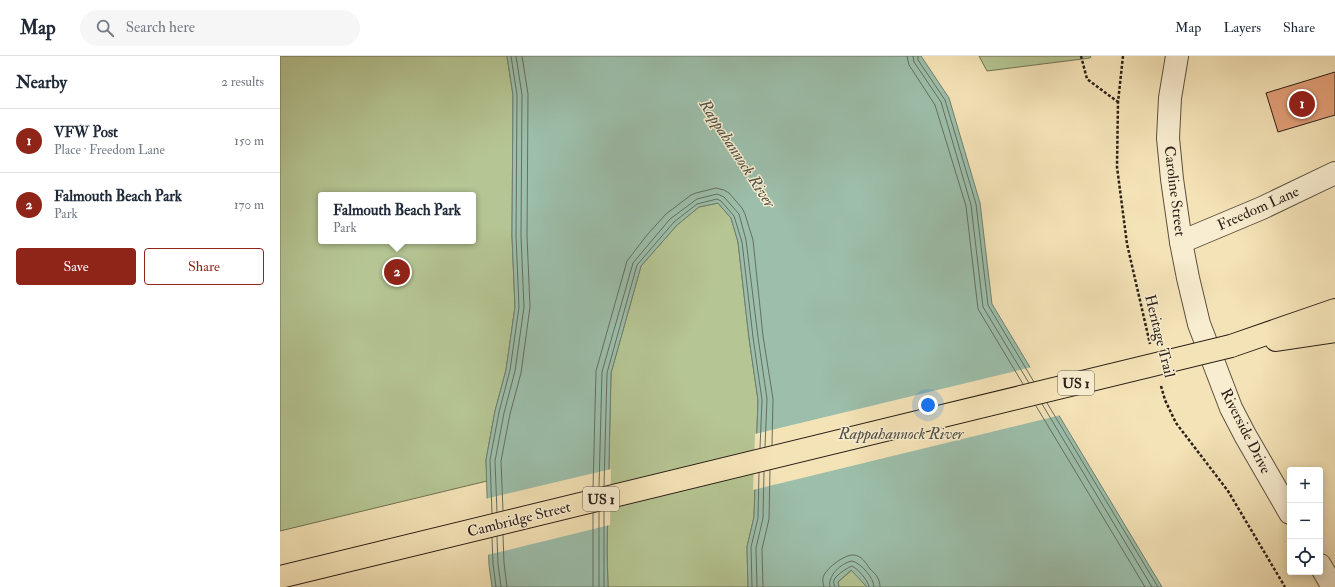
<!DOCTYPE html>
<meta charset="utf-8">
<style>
:root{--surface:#fff;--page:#f6f6f7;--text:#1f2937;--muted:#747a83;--line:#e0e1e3;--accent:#8f2418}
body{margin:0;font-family:"IM FELL Double Pica",serif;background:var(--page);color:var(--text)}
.controls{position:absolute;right:12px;bottom:12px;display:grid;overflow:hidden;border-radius:4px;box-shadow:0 2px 10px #0003}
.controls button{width:36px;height:36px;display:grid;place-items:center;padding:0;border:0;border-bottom:1px solid var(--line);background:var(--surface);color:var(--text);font:20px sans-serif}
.you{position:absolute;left:648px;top:349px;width:14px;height:14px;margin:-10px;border:3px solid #fff;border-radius:50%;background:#1a73e8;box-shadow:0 0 0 6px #1a73e833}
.badge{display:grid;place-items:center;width:26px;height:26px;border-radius:50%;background:var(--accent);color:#fff;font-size:13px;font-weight:700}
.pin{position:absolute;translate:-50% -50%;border:2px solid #fff;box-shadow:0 1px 4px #0006}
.popup{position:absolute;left:38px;top:136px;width:158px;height:52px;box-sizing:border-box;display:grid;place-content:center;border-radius:4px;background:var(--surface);filter:drop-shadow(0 1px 3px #0005);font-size:13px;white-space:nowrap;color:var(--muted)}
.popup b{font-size:15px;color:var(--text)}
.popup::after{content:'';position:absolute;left:50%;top:100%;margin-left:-8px;border:8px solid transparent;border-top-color:var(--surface)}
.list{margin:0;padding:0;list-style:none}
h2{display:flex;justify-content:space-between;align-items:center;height:52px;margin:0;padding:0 16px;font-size:17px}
h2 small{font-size:13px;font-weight:400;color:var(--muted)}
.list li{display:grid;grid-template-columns:26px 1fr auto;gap:12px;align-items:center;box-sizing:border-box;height:64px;padding:0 16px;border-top:1px solid var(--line)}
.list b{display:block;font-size:15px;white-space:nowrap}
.list p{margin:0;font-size:13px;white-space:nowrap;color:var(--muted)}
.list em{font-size:13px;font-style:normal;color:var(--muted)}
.actions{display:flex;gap:8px;padding:12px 16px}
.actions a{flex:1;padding:9px 0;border:1px solid var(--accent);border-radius:4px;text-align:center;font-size:14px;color:var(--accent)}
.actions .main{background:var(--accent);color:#fff}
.icon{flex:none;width:22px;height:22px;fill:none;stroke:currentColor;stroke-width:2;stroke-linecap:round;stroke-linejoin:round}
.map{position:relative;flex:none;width:1055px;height:531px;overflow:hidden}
header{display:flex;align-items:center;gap:24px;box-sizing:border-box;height:56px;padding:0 20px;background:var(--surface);border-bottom:1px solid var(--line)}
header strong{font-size:19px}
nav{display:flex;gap:22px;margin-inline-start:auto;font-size:14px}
.search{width:280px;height:36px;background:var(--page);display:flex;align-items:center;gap:10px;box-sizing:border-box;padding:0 14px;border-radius:22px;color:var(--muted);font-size:15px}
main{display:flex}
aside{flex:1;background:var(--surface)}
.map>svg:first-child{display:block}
.green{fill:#b5c593;stroke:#707256;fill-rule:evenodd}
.water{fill:#9cbeaa;stroke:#6f7f70}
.pier{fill:#f4e3b7}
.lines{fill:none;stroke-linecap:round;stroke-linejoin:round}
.shore{stroke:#646f61;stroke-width:1}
.building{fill:#e4a079;stroke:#2c2018}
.minor-casing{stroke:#5e5140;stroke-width:24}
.major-casing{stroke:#2c2018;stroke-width:24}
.path{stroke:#2c2018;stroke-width:2.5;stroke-dasharray:3 2;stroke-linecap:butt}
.minor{stroke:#f8edd0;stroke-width:22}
.major{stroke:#f4e3b7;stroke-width:22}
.major-bridge-casing{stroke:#2c2018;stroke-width:24;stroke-linecap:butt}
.major-bridge{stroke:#f4e3b7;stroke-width:22}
.labels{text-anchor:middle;stroke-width:3;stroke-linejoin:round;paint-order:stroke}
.shield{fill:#f8edd0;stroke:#695e4f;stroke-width:1}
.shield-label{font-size:14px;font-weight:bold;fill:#2c2018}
.street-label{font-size:15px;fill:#2c2018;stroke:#f8edd0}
.water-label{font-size:16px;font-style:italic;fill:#4e4f44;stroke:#f8edd0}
</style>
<header>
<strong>Map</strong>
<div class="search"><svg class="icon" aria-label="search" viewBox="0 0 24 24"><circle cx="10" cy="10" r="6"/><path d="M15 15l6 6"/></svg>Search here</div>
<nav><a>Map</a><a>Layers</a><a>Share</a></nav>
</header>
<main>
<aside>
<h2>Nearby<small>2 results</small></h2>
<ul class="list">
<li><span class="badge">1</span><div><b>VFW Post</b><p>Place · Freedom Lane</p></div><em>150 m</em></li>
<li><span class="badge">2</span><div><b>Falmouth Beach Park</b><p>Park</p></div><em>170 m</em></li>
</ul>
<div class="actions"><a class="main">Save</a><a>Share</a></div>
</aside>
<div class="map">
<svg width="1055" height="531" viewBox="0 0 1055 531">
<rect width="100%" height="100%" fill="#f4e3b7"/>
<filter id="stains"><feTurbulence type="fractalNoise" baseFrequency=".005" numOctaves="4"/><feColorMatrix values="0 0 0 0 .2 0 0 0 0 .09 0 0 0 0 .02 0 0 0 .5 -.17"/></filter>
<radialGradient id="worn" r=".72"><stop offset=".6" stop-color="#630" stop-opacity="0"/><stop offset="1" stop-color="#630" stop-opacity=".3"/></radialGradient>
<g class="green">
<path d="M0,0H227L233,39L232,180L235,251L226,314L215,355L206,404L207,425L0,475ZM41,139H193V185H41Z"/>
<path d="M699,0H811L810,2L707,15Z"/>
<path d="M438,147L451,162L458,186L469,282L478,344L474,461L467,491L468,531H328L327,494L331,317L361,210L397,169L419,151Z"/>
<path d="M572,514L587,531H559L558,526Z"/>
</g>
<path class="water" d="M227,0H641L669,42L700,147L712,248L882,531H587L571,514L558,526L559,531H468L467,491L474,461L478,344L469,282L458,186L451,162L438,147L419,151L397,169L361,210L331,317L327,494L328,531H212L209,509L206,404L215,355L226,314L235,251L232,180L233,39Z"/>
<g class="pier">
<path d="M752,311L781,359L473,434L475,378Z"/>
<path d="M331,413L330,469L207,499L205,443Z"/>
</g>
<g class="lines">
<g class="shore">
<path d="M627,0L629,9L655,49L686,150L698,253L743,328"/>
<path d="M633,0L634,6L661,46L691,149L703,251L749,327"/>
<path d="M638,0V4L665,44L696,148L708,249L754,326"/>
<path d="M767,347L878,531"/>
<path d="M762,348L872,531"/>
<path d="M756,350L865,531"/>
<path d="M324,430L327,317L357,209L394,166L417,148L437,143L441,145L454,160L462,186L473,281L482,344L480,392"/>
<path d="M319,431L322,316L353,207L390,163L417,143L437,138L444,141L459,158L466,184L478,281L487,343L485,391"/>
<path d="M313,433L316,315L347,205L367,179L386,158L411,139L416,137L436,132L444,134L449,137L462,152L465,158L473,184L483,280L493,343L492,389"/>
<path d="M223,455L221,405L230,358L241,317L250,251L247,180L248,38L242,0"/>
<path d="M217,456L215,405L224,357L235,315L244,251L241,180L242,39L236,0"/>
<path d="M212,457L210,404L219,356L230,314L239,251L236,180L237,39L231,0"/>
<path d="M223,479L224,507L227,531"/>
<path d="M217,481L218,508L221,531"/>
<path d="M212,482L213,508L216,531"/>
<path d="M313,531V457"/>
<path d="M319,531V456"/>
<path d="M324,531V455"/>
<path d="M472,531L471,491L478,462L479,417"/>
<path d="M477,531L476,492L483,462L484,416"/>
<path d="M483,531L482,493L489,463L490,414"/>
<path d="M544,531C543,527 542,523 544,519C548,511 565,498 574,499C582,500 586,507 590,513C596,518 600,523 600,531"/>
<path d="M550,531C547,520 561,507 572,505C581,507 594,522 594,531"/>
<path d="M555,531C554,529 553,526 554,524C556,519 567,512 572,510C578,513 588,524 589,531"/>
</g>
</g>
<path class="building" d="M1055,16V59L998,76L986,37Z"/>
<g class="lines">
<g class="minor-casing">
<g id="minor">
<path d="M897,0L890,42L888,82L892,123L901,186L908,222L919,268L951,352L965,379L1010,457"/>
<path d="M901,186L982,152L1055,117"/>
<path d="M1040,509L1053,531"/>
</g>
</g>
<g class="major-casing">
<g id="major">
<path d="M996,284L1055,275"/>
<path d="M951,290L1055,254"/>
<path d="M0,521L642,365"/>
</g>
</g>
<g class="path">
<path d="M801,0L807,23L838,46"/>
<path d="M843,0L838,46L837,111L847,188L870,288"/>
<path d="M881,330L885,344L896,367L948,435L1005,531"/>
</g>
<use href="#minor" class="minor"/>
<use href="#major" class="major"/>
<g class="major-bridge-casing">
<path id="major-bridge" d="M642,365L951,290"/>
</g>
<use href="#major-bridge" class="major-bridge"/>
</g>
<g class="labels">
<g class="shield">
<rect x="778" y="315" width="36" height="24" rx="3"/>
<rect x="303" y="431" width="36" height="24" rx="3"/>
</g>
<g class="shield-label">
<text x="796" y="332">US 1</text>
<text x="321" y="448">US 1</text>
</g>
<g class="street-label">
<text transform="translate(895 135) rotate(83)" y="5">Caroline Street</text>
<text transform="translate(978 152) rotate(-24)" y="5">Freedom Lane</text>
<text transform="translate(880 280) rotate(76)" y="5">Heritage Trail</text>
<text transform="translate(966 375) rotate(63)" y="5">Riverside Drive</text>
<text transform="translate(239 463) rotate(-14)" y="5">Cambridge Street</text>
</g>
<g class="water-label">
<text transform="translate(458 97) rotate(57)" y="6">Rappahannock River</text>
<text x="621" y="383">Rappahannock River</text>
</g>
</g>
<rect width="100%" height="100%" filter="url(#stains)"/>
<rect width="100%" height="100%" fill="url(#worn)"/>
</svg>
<div class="controls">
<button>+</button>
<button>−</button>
<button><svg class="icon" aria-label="locate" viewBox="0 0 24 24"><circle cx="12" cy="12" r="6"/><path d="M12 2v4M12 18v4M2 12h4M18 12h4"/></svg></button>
</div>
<div class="you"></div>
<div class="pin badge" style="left:1022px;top:48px">1</div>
<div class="pin badge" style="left:117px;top:216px">2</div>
<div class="popup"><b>Falmouth Beach Park</b>Park</div>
</div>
</main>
